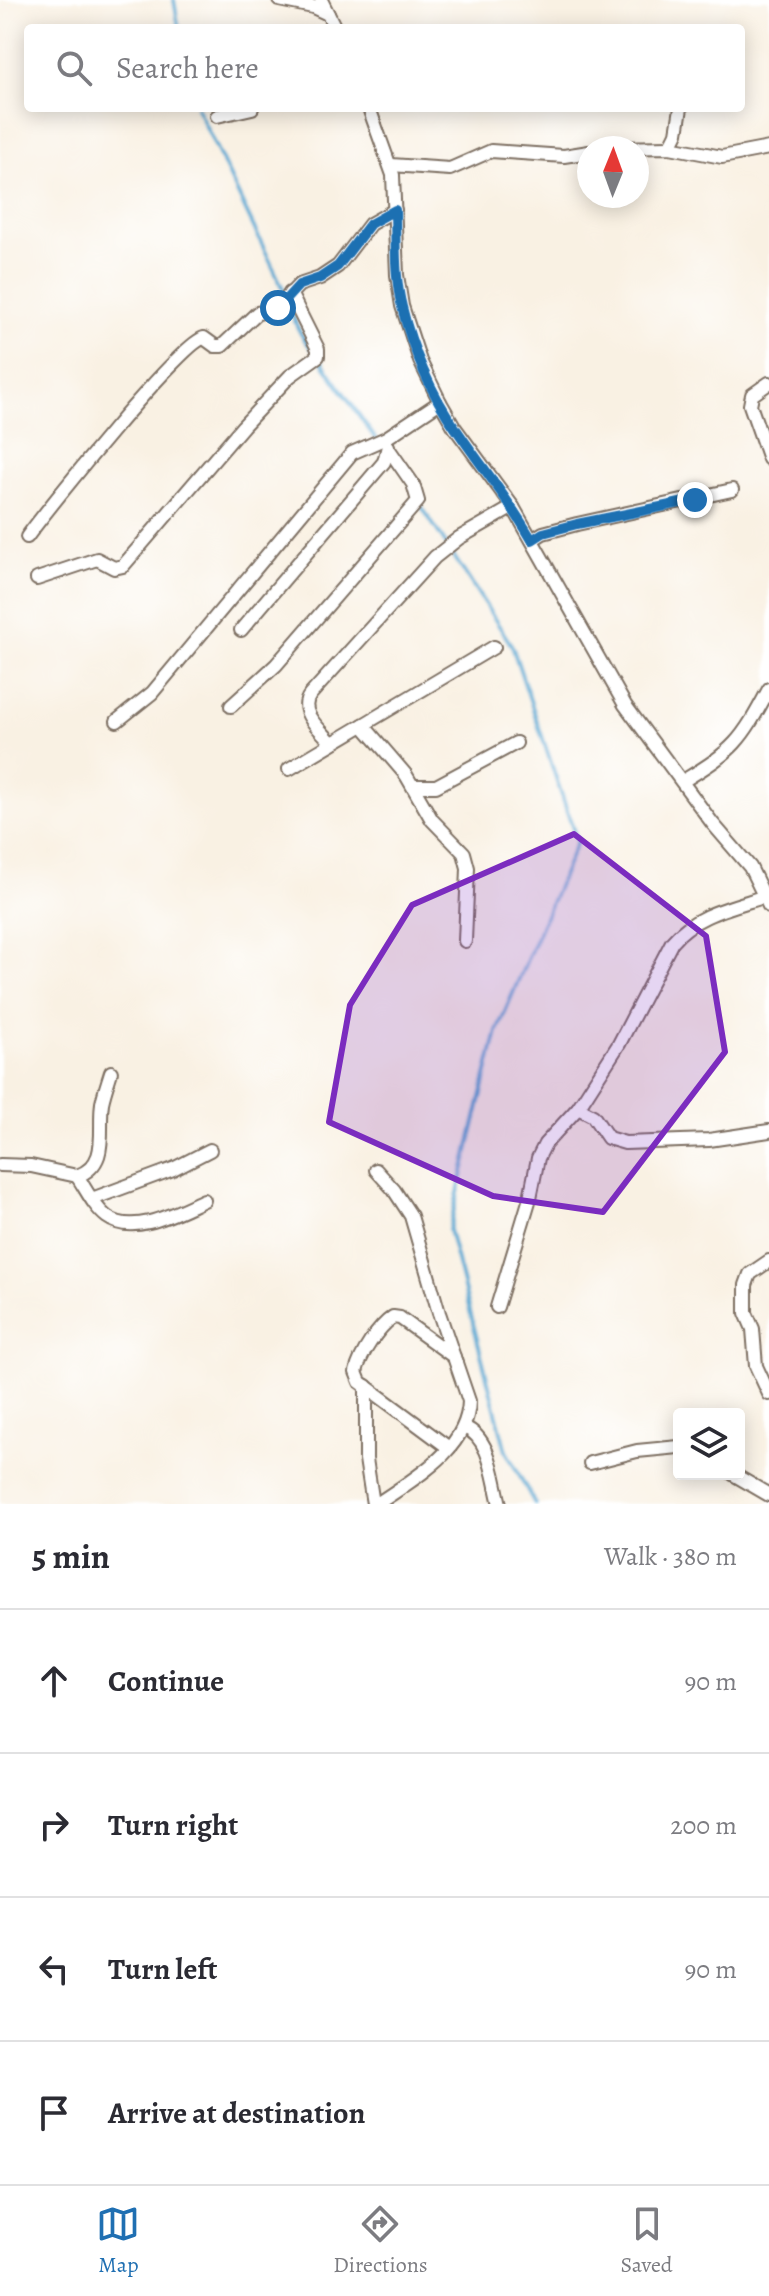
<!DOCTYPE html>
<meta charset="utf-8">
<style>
:root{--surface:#fff;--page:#f7f7f7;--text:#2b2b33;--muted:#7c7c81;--line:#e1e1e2;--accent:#1f6fb2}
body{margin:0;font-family:Alegreya,serif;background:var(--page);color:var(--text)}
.controls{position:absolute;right:24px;bottom:24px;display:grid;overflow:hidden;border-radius:8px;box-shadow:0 4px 20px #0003}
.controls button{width:72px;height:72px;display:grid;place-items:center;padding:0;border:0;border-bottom:2px solid var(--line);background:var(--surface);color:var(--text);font:40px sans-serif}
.compass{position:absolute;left:577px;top:136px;width:72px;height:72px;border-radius:50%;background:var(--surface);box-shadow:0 4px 20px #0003;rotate:1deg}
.stop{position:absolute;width:24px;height:24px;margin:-18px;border:6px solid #1f6fb2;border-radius:50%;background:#fff}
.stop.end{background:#1f6fb2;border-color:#fff;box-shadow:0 2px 8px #0008}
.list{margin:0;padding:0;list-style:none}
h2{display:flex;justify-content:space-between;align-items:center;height:104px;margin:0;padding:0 32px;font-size:34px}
h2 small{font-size:26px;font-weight:400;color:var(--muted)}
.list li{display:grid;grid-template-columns:52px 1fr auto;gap:24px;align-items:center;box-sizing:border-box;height:144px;padding:0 32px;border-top:2px solid var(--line)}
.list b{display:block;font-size:30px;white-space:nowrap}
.list em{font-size:26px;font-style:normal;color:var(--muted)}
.icon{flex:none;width:44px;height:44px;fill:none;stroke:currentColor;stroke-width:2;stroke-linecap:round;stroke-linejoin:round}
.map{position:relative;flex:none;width:769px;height:1504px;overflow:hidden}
.search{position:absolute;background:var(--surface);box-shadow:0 4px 20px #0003;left:24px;right:24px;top:24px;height:88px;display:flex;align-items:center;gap:20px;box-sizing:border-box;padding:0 28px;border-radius:8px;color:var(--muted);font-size:30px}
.sheet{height:680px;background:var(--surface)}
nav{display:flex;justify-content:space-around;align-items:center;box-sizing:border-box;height:112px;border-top:2px solid var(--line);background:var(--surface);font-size:22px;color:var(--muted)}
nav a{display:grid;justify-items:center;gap:4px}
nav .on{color:var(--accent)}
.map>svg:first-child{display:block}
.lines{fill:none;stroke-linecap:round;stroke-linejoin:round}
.stream{stroke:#57a6d0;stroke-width:4}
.minor-casing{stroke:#7e7063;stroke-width:16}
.minor{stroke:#fff;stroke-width:12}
.route{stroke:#1f6fb2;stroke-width:10}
.marked{fill:#7b2cbf;fill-opacity:0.2;stroke:#7b2cbf;stroke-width:6;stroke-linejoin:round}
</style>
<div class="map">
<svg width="769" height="1504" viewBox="0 0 769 1504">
<rect width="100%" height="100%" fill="#fff"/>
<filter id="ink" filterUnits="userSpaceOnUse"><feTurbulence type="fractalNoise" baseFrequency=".0125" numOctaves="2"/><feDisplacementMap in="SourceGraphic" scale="16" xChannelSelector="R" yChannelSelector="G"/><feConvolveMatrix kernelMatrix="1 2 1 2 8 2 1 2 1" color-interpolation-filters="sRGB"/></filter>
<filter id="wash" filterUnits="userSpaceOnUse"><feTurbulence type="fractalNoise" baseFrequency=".006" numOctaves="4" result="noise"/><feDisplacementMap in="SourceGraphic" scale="32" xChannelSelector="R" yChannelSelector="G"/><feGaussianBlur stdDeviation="1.8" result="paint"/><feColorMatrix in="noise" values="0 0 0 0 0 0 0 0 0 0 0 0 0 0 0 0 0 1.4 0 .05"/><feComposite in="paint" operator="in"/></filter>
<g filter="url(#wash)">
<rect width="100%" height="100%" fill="#f9f1e3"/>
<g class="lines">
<g class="stream">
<path d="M174,0L179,28"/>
<path d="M197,108L287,297C293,319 299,336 315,352"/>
<path d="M320,359L377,441"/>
<path d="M420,504L512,646L577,841L497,1031L449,1230L506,1451L535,1504"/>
</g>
</g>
</g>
<g filter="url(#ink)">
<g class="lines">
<g class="minor-casing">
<g id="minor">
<path d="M279,0L313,7L328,14"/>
<path d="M321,0L335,28"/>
<path d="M369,108L393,175L397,275L402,306L420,361L440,402L455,428L513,507L625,705L713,824L750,867L769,906"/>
<path d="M217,116L252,108"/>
<path d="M670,147L677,133L681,108"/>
<path d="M612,148L670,147L722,157L769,148"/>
<path d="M391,165L450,169L491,151L564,156L589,152"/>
<path d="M769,383L752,395L750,405L769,459"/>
<path d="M27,537C47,509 182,341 204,338L215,346H222L257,313L275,310L299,285L320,278L338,266L370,224L395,210"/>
<path d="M532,540L543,533L577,524L732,490"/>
<path d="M37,579L97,559L114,568L123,566L243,426L290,376L318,356V349L290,293"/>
<path d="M241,630L384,462L388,446"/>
<path d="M231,706L276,665L418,501L413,484L388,448"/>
<path d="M117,721L152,693L352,453L386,438L440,402"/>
<path d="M363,725L406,775L432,820L464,853L468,868L465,941"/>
<path d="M332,743C321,730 297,712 310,695L435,557L459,538L513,507"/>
<path d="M289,769L494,647"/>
<path d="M683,781C734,750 741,742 769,689"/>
<path d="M413,786H436L516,743"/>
<path d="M578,1108L593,1116L608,1138L625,1143L709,1140L769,1131"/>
<path d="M0,1165L31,1166L77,1176C110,1164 98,1131 102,1103C104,1093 108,1082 111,1072"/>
<path d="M376,1170L394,1190L411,1216L439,1313L469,1401C468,1450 413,1479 377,1504"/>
<path d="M77,1176C86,1189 94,1207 107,1217C134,1237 179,1211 204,1200"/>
<path d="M92,1199L173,1169L210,1150"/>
<path d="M769,1261L750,1274L746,1285V1313L753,1329L756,1366L769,1394"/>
<path d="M497,1307L530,1198L538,1158L545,1144L578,1108L619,1044L672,942C695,914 733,907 766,896"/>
<path d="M366,1386V1459L373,1504"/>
<path d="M464,1427C491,1438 493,1478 500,1504"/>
<path d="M449,1448L360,1382L356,1372C360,1355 378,1327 393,1317L400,1318L454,1357"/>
<path d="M590,1463L637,1451L679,1447"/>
<path d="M733,1474L769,1495"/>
</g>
</g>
<use href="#minor" class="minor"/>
</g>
</g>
<g class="lines" filter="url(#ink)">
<path class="route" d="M278,308L299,285L320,278L338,266L370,224L395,210C396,242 394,276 402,307C412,349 431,394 456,429C481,466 509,500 532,540L543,533L577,524L695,500"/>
</g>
<path class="marked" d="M574,834L706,936L725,1052L603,1212L493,1196L329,1122L350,1005L412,905Z"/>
</svg>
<div class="controls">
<button><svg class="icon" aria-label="layers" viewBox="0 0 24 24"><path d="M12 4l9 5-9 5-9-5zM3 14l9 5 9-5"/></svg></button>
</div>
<svg class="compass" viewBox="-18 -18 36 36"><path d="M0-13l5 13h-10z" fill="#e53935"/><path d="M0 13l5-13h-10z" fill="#7c7c81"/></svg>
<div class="stop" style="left:278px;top:308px"></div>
<div class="stop end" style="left:695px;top:500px"></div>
<div class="search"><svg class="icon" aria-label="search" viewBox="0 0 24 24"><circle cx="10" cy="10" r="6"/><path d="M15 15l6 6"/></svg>Search here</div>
</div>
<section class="sheet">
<h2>5 min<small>Walk · 380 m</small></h2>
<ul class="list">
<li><svg class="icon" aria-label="ahead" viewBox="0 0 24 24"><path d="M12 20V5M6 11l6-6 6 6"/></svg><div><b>Continue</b></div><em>90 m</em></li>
<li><svg class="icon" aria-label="right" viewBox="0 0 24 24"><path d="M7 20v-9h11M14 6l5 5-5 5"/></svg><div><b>Turn right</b></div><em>200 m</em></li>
<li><svg class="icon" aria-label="left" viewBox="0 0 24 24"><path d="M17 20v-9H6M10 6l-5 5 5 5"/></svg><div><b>Turn left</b></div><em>90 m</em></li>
<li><svg class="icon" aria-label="arrive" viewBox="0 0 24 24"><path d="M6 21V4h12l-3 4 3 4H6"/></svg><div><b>Arrive at destination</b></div></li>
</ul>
</section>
<nav>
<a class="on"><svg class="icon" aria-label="map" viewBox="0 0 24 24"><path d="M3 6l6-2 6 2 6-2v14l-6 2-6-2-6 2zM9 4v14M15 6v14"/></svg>Map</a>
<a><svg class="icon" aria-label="directions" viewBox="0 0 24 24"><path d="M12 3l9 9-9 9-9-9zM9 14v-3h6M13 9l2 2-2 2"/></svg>Directions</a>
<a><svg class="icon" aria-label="saved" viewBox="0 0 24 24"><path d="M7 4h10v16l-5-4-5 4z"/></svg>Saved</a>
</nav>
